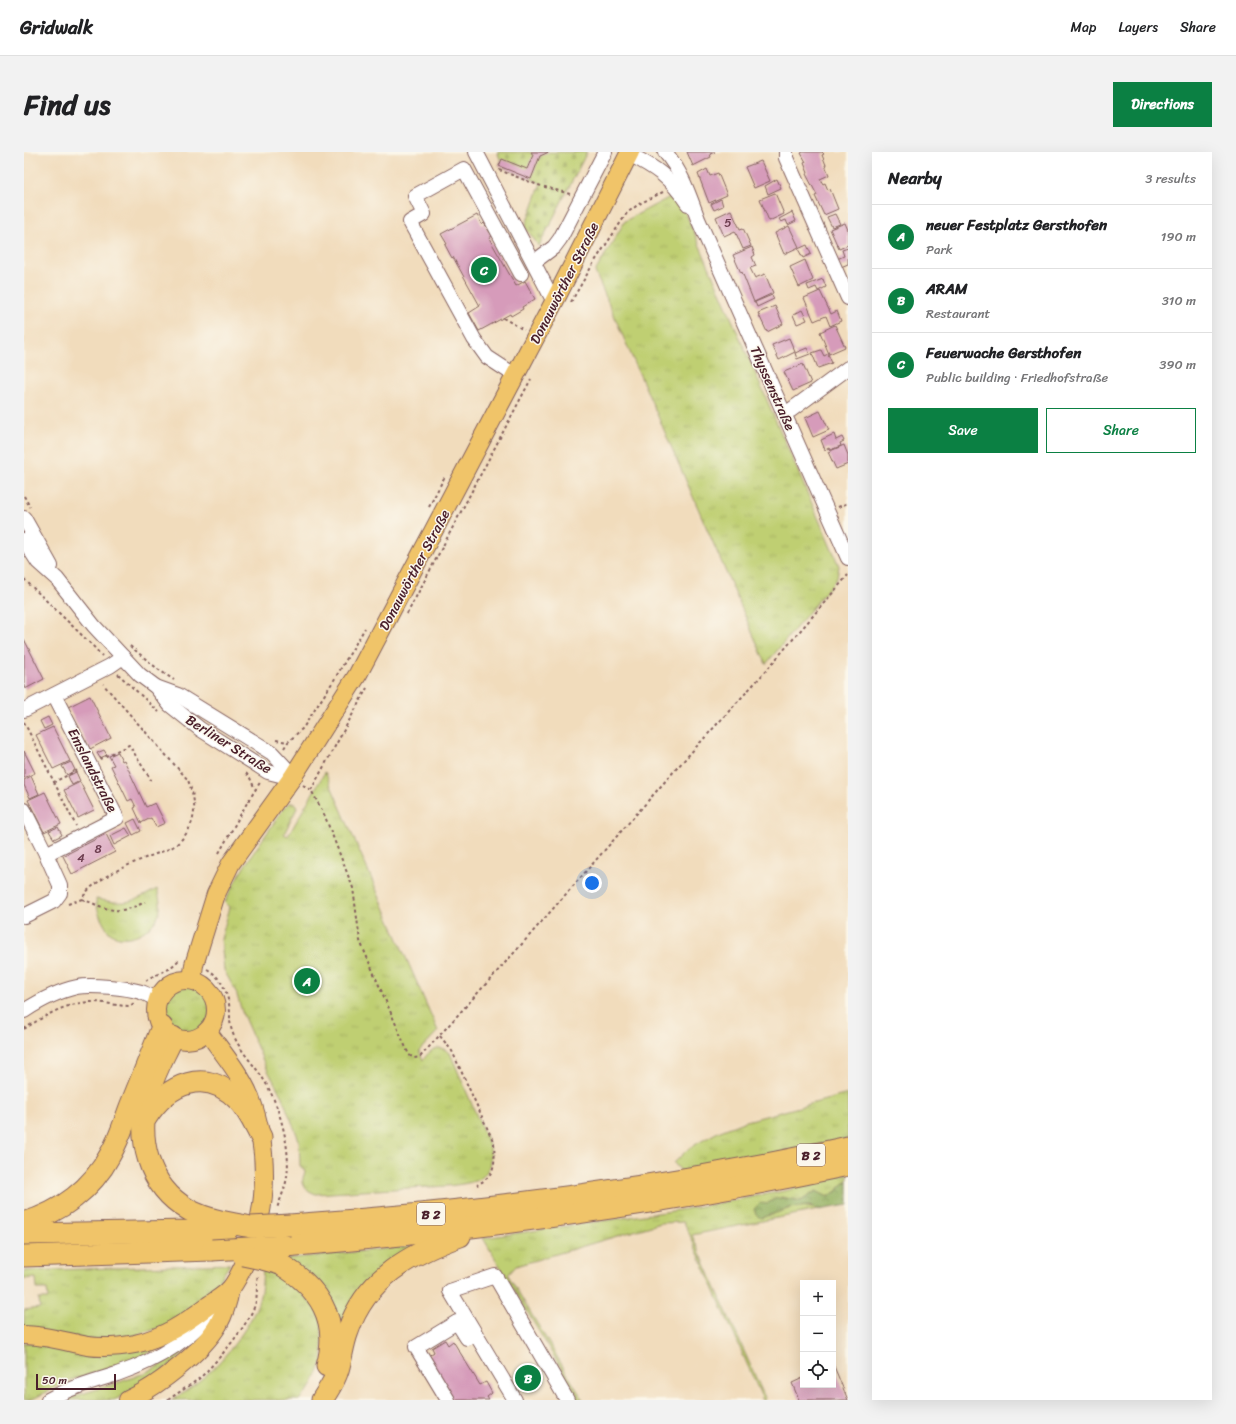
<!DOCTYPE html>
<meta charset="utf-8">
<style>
:root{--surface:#fff;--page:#f2f2f2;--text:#202124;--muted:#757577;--line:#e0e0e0;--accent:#0b8043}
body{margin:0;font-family:Sriracha,sans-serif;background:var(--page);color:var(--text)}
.controls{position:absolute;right:12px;bottom:12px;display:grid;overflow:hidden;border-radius:0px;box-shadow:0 4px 16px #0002}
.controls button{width:36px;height:36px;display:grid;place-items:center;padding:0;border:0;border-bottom:1px solid var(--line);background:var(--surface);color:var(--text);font:20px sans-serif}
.scale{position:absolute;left:12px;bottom:10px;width:80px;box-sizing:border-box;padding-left:4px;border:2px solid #4a1f2b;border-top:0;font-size:11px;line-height:14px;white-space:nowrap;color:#4a1f2b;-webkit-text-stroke:3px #fbf7ec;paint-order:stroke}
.you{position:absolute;left:568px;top:731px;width:14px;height:14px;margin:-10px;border:3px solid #fff;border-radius:50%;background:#1a73e8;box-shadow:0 0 0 6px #1a73e833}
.badge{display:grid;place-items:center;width:26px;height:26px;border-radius:50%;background:var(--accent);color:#fff;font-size:13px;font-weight:700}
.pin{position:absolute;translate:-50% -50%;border:2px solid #fff;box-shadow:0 1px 4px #0006}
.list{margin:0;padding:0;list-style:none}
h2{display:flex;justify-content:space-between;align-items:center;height:52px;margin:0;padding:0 16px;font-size:17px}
h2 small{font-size:13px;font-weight:400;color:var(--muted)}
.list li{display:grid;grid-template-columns:26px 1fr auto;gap:12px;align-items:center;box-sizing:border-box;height:64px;padding:0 16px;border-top:1px solid var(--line)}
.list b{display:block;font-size:15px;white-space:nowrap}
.list p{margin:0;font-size:13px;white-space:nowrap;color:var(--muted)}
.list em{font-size:13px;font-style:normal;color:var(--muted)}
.actions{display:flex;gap:8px;padding:12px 16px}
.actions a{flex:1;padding:9px 0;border:1px solid var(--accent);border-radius:0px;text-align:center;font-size:14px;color:var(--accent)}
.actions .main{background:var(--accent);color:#fff}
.icon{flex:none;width:22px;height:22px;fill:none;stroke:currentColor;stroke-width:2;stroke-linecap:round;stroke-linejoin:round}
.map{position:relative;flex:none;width:824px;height:1248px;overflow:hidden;border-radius:0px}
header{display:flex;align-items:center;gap:24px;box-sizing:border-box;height:56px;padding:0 20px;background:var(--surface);border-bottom:1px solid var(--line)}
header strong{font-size:19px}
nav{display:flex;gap:22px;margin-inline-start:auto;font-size:14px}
.intro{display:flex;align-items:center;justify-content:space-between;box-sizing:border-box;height:96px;padding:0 24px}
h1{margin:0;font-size:28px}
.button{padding:10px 18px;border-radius:0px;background:var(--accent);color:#fff;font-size:14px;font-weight:700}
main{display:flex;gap:24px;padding:0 24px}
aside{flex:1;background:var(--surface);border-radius:0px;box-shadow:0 4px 16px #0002}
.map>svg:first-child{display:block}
.grass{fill:url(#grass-tufts);stroke:#84774e}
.forest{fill:url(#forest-crowns);stroke:#706848}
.cemetery{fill:url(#cemetery-stones);stroke:#84774e}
.building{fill:#d69bba}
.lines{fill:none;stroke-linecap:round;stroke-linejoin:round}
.minor-casing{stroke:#84615e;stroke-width:16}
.major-casing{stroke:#84615e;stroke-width:20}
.highway-casing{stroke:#84615e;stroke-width:23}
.path{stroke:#84615e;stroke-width:2;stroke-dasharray:3 3;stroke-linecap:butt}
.minor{stroke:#fff;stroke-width:14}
.major{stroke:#f0c469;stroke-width:18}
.highway{stroke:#f0c469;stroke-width:21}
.highway-bridge-casing{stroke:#84615e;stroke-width:23;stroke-linecap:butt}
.highway-bridge{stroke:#f0c469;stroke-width:21}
.labels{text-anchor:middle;stroke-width:3;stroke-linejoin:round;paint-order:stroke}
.number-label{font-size:12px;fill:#6d3e4f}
.shield{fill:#fbf7ec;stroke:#7f6065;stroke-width:1}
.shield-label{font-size:13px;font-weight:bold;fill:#4a1f2b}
.street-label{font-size:14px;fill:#4a1f2b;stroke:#fbf7ec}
</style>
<header>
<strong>Gridwalk</strong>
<nav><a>Map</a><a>Layers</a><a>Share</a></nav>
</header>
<div class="intro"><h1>Find us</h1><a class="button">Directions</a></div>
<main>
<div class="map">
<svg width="824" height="1248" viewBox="0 0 824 1248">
<defs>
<pattern id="grass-tufts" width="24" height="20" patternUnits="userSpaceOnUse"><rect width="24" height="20" fill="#bfcf72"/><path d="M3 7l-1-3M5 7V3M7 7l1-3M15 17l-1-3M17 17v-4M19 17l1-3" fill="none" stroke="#a6b163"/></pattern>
<pattern id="forest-crowns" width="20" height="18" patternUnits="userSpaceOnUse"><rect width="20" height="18" fill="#97b264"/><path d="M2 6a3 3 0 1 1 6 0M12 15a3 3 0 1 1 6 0" fill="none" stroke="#7d9053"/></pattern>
<pattern id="cemetery-stones" width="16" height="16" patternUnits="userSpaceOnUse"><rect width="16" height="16" fill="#bfcf72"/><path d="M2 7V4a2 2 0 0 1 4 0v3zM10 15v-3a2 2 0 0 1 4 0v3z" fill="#a6b163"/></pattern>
</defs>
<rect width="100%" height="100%" fill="#fbf7ec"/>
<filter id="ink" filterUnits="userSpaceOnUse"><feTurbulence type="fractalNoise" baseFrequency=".025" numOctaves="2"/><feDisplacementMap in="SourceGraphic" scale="8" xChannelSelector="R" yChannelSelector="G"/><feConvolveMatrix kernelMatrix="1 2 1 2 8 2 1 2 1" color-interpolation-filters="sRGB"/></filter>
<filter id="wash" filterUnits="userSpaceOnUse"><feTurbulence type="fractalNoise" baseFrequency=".012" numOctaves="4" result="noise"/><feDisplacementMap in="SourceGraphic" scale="16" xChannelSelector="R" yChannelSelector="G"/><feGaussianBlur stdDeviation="0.9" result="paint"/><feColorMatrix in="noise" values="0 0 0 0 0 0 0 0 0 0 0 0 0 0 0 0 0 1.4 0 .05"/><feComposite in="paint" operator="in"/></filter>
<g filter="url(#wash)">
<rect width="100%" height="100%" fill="#f1dcbc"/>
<g class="grass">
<path d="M646,45H654L659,55L815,414L813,426L742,512L571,120L601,69Z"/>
<path d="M301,620L414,879L395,899L399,908C406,898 414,891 426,901L466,995C467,1006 467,1019 457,1026C445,1035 400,1035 384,1036C353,1038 323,1040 292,1042C280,1038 275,1030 282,1019L276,1014L275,988L258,945L241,913L219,863L212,840L200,818L197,787L206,755L201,750C216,716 240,687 260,656L266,651H271L273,656L260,682L264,684Z"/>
<path d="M133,737C135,745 138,753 135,762C129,779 102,793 86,781C82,777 79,770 76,765C74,759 72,753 72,747C102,753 107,751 133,737Z"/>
<circle cx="162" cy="857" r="24"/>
<path d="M824,942V987L658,1020L650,1011L665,996L694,980L719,970Z"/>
<path d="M824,1021V1028L811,1040L803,1046L792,1039L777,1049L757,1045L745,1064C750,1061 755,1060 760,1058C774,1054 780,1052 794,1058L668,1083L742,1248H739L660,1070L637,1071L492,1114L484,1123L559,1248H551L553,1243L459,1086L662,1057L765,1038L805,1025Z"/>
<path d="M391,1094L312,1191L259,1107Z"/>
<path d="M206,1112L187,1141L151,1171L89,1190L0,1178V1158L16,1156L15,1147H24L23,1137H13L12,1126L0,1127V1119Z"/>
<path d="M239,1118L255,1123L258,1119L297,1164L299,1209L288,1234L275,1248H147C157,1242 167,1236 175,1229C196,1213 228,1174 235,1148C238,1139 238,1128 239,1118Z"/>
<path d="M149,1187L124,1201L108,1209L41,1230L7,1248H0V1191Z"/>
<path d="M170,1189L152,1209L103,1242L90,1248H40C70,1237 103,1230 131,1216C145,1209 157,1198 170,1189Z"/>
</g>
<path class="forest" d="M824,1028V1053L794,1058L785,1054L766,1056L737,1066L732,1063L730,1057L736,1051L743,1052C754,1042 764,1047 777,1049L792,1039L804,1045L811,1040Z"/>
<path class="cemetery" d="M473,0H563L515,94L501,75L517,31L475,14L477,9Z"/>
<g id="blocks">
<g class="building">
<path d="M507,0H525L516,4L507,27L475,14L478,7L503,17L509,3Z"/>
<path d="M663,0H691L686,2L687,5L669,14Z"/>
<path d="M779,0H798L800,2L798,3L802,13H801L805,23L796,27L799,32L801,31L804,38L806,37L814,57L800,63L791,44L793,43L782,22L784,21L780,11L782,10L777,1Z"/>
<path d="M737,9L746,29L730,36L721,15Z"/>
<path d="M683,17L686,24L694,21L703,43L685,51L674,22Z"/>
<path d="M753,27L757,36L744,42L741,34Z"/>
<path d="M751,41L760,62L745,69L736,47Z"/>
<path d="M697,47L699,54L690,58L687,52Z"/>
<path d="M707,58L716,77L719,76L727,94L719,97L711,79L700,84L692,65Z"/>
<path d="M768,60L772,69L764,73L762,68L757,70L755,67Z"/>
<path d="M811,62L816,72L808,75L803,65Z"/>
<path d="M453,63L458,73L460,71L468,84L465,86L492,134L501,129L511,147L498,155L499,157L487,164L486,162L455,179L445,161L456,154L429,105L428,106L421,93L423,92L417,82Z"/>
<path d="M821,71L824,78V93L815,97L806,77Z"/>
<path d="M765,74L775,95L760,102L751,81Z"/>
<path d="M783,93L787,102L779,106L774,97Z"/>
<path d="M728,95L731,103L728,105L732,114L726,116L731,126L741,122L749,141L730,150L718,120L717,121L709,103Z"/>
<path d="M824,96V112L817,115L813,107L820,104L818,98Z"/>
<path d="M781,108L789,128L775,135L766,115Z"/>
<path d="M799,127L802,135L794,139L792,135L785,138L783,133Z"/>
<path d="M796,139L807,162L813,159L817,169L806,174L802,164L790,169L780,146Z"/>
<path d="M748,143L750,147L733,155L731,150Z"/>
<path d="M751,154L759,172L743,180L734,161Z"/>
<path d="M778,158L783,168L773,172L769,163Z"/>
<path d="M811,173L821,195L805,202L796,180Z"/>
<path d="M765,186L771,200L755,208L748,193Z"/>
<path d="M783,196L786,202L773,207L771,201Z"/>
<path d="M797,198L800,204L804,202L808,211L794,216L788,201Z"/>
<path d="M779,212L787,231L769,239L760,220Z"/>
<path d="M796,259L805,278L789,285L781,266Z"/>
<path d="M810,282L812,288L818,285L820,289L816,291L817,294L806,298L805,296L801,298L797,288Z"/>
<path d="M820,293L824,303V312L812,317L804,300Z"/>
<path d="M0,487L20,527L1,537L0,534Z"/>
<path d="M66,544L87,586L66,597L44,555Z"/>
<path d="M24,565L28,573L20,577L16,569Z"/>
<path d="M29,575L46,609L29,617L12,583Z"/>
<path d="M80,598L83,603L76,606L73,601Z"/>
<path d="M0,599L11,621L0,626Z"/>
<path d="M94,600L98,609L100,608L122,655L131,651L141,671L132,675L127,666L117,671L110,656L112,655L108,647L104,649L87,614L90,613L85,604Z"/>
<path d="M47,610L51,618L43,623L38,614Z"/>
<path d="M52,620L56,629L48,633L44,624Z"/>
<path d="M7,624L15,642L6,646L0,633V628Z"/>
<path d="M56,630L70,658L54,666L40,638Z"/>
<path d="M21,640L37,672L20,680L4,648Z"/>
<path d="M111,667L117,679L109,683L103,671Z"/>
<path d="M34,675L38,683L30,687L25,679Z"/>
<path d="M102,676L107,684L90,693L86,684Z"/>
<path d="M82,682L91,700L48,722L39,704Z"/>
<path d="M421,1188L424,1193L429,1189L456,1233L462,1230L468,1241L463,1245L465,1248H428L403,1205L410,1200L408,1196Z"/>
<path d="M809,1212L824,1248H775L768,1231L779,1226V1233H809Z"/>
</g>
</g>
</g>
<g filter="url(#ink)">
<use href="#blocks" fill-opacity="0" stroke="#84615e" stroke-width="1"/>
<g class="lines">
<g class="minor-casing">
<g id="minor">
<path d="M452,0L530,150"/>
<path d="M641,0C658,20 665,43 674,67L824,406"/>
<path d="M762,0V6L824,146"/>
<path d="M605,2C632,16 646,25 664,52"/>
<path d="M510,110L530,95L536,87L581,0"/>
<path d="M492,224L463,205L450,187L386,70L400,62L391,44L440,17L497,122"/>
<path d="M760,261L767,258L824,216"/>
<path d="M0,366L27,414"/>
<path d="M0,388L14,410L33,427L70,474L116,523L132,535L146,553L176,577L244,620L268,626"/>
<path d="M132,535L154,543L248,601L261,615L268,626"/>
<path d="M0,558L86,514L99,505"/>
<path d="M0,658L22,702L36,733V741L30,749L0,764"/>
<path d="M22,702L93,666L30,543"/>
<path d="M0,859C17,848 34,839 53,835C66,832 104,836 117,840C123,842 128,845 134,848"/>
<path d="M24,1248C45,1236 70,1229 93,1222C137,1207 169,1186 197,1149"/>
<path d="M424,1248L392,1195L433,1170L443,1186"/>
<path d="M491,1248L426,1139L471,1124L543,1248"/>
</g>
</g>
<g class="major-casing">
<g id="major">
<path d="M168,828L170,813L192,742L207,711L268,626L334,522L530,150L606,0"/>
<circle cx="162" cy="858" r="30"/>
<path d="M0,1183C21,1183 42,1190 63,1194C78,1196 95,1195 111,1192C141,1185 161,1171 185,1153C192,1148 201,1143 207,1136C214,1127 219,1115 224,1104C245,1054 245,996 226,945C216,921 198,900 183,879"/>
<path d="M104,1248C133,1235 178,1200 194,1173C200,1162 204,1150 206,1137"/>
</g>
</g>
<g class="highway-casing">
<g id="highway">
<path d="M149,885C141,903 130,921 125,941C112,985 123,1034 165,1058C184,1068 206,1071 227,1075"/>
<path d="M122,966C144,932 181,914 214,948C224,958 230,972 237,985"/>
<path d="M0,1071C37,1060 68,1037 86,1003C95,988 100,971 106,955C117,928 127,902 138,875"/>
<path d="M266,1073C454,1060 640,1036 824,995"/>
<path d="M0,1082L166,1079L204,1077"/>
<path d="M261,1094C450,1078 638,1053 824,1013"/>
<path d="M0,1104L188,1098"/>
<path d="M256,1112C296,1136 316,1168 303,1214"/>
<path d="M298,1248C304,1238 311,1229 314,1218C318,1205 319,1192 324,1179C342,1126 386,1102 436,1084"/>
</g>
</g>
<g class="path">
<path d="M475,18L514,33L546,42"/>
<path d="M547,150L569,112L603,61L615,52L639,40"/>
<path d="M479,166L500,178"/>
<path d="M0,344L6,355"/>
<path d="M405,355L421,324"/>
<path d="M814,355L824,351"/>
<path d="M0,427L68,493L78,504"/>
<path d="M383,462L507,227"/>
<path d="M106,494L135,518L150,528"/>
<path d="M94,522L135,560"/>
<path d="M0,570L30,630L56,617"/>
<path d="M252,588L264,590"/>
<path d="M260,596L264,590L279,576L310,528L341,476"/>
<path d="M76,607L105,593L127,628"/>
<path d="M222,621L226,626L231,637"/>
<path d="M30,630L52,674"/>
<path d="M279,633L287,638L300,662L329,736L336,789L385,903L390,906L396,905L498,792L652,617L740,521L824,423"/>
<path d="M287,638L343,536"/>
<path d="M195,701L223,651L237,629"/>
<path d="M58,747C86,758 92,764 121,750"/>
<path d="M44,752L58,747C63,737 69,734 77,728C90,719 104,713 119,707C128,703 138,700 147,696C160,689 170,672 170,658C171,647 167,637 164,628L79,532"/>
<path d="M183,817C199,826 205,844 206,861C206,867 206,873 208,879C214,897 228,910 238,925C255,950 269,1000 262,1030C260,1039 256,1048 253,1056"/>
<path d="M122,829L125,826L145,817L156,807"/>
<path d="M0,877C22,863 45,849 72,850C83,851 94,854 106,854L110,851"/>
<path d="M416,884L428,899L470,991C471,1011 472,1023 453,1033"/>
<path d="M144,1248C155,1240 167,1233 177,1225C194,1208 223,1175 231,1153C234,1143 232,1132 234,1122"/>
</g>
<use href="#minor" class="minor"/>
<use href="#major" class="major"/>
<use href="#highway" class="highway"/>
<g class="highway-bridge-casing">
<g id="highway-bridge">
<path d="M227,1075L266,1073"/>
<path d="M188,1098L261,1094"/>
<path d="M219,1103L238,1107L256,1112"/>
</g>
</g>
<use href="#highway-bridge" class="highway-bridge"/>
</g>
</g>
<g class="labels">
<g class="number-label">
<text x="704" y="75">5</text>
<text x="74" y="701">8</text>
<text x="57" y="710">4</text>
</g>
<g class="shield">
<rect x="773" y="992" width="28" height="22" rx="3"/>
<rect x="393" y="1051" width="28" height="22" rx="3"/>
</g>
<g class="shield-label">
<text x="787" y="1008">B 2</text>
<text x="407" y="1067">B 2</text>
</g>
<g class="street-label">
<text transform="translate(540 131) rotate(-63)" y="5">Donauwörther Straße</text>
<text transform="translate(749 236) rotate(66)" y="5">Thyssenstraße</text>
<text transform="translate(390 418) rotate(-62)" y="5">Donauwörther Straße</text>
<text transform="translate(205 592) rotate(32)" y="5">Berliner Straße</text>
<text transform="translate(69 618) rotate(63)" y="5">Emslandstraße</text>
</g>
</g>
</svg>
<div class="controls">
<button>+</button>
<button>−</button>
<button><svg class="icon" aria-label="locate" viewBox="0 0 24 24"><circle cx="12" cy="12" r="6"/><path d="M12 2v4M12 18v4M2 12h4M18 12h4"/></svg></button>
</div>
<div class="scale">50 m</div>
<div class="you"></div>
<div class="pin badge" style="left:283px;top:829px">A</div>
<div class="pin badge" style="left:504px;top:1226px">B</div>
<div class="pin badge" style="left:460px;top:118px">C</div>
</div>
<aside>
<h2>Nearby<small>3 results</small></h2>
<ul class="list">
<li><span class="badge">A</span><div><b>neuer Festplatz Gersthofen</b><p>Park</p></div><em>190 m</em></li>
<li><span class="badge">B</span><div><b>ARAM</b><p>Restaurant</p></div><em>310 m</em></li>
<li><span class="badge">C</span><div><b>Feuerwache Gersthofen</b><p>Public building · Friedhofstraße</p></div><em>390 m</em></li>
</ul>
<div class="actions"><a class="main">Save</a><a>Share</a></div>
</aside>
</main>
